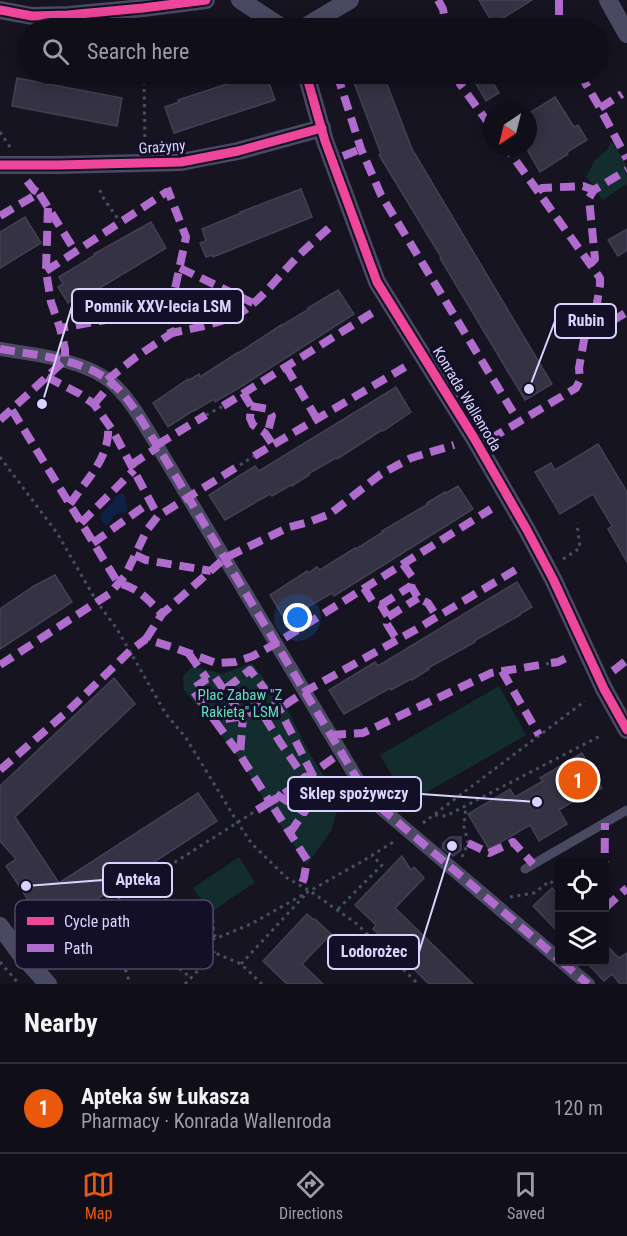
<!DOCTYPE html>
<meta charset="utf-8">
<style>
:root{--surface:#100f19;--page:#1e1d26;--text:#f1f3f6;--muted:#9c9ca2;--line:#302f38;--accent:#ea580c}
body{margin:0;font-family:"Roboto Condensed",sans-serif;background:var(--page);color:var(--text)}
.controls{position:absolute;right:18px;bottom:18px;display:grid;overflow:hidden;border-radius:6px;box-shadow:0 3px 15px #0003}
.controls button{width:54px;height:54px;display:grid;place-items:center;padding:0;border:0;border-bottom:2px solid var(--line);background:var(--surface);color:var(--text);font:30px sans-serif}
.compass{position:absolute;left:483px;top:102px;width:54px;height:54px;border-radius:50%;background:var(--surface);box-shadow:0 3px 15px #0003;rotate:215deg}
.you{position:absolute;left:298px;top:618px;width:21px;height:21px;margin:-15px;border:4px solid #fff;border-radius:50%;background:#1a73e8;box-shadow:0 0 0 9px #1a73e833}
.badge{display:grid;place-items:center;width:39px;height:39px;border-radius:50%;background:var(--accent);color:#fff;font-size:20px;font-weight:700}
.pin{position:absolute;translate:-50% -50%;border:3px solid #fff;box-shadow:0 2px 6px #0006}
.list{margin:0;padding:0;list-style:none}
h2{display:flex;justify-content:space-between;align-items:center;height:78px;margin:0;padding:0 24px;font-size:26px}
h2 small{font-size:20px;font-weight:400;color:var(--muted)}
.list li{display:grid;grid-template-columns:39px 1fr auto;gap:18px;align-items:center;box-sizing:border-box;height:90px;padding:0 24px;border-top:2px solid var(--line)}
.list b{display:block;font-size:22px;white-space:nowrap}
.list p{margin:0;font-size:20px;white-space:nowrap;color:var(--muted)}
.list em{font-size:20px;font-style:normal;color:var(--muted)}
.icon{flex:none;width:33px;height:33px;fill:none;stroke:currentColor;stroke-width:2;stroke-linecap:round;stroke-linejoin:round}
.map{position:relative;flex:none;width:627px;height:984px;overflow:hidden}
.search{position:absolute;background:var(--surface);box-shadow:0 3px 15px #0003;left:18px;right:18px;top:18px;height:66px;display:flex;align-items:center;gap:15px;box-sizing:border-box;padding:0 21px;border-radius:33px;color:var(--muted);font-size:22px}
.sheet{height:168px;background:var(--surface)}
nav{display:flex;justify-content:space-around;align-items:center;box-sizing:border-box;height:84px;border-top:2px solid var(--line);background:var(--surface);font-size:16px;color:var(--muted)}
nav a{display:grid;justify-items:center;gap:3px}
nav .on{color:var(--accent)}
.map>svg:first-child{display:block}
.green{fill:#132c2d}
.water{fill:#0d2144}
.building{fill:#343243;stroke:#433f54;stroke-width:1.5}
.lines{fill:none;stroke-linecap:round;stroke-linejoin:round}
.path{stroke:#44505f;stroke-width:3;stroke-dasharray:3 4.5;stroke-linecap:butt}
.service{stroke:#4a4962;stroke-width:9}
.pedestrian{stroke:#4a4962;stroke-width:14}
.minor{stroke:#4a4962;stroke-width:18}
.quiet{stroke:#b06ccc;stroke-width:8;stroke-dasharray:15 8;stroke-linecap:butt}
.cycleway-casing{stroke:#130f26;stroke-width:13}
.cycleway{stroke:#ed469a;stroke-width:9}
.labels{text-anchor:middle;stroke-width:6;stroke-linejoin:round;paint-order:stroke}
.street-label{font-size:15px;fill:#d9d4ff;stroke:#130f26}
.park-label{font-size:15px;fill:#5fe0c0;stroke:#130f26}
.key{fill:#130f26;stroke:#4e4a67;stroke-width:1.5}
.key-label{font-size:16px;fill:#d9d4ff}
.leader{fill:none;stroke:#d9d4ff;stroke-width:2}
.callout-dot{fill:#d9d4ff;stroke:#130f26;stroke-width:2}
.callout{fill:#130f26;stroke:#d9d4ff;stroke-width:2}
.callout-label{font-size:16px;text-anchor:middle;font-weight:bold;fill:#d9d4ff}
</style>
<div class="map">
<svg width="627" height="984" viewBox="0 0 627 984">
<rect width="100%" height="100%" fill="#161421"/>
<g class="green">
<path d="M612,141L627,167V184L602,200L594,186L586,177L595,160L606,151Z"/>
<path d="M252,663L288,711L310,754L323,775L341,797L331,831L307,865L263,798L244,765L207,717L184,690L183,676L193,666L222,674Z"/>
<path d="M499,686L526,735L408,803L380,755Z"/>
<path d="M239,857L255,882L210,913L193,888Z"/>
</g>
<path class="water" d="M122,493L125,496L128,511C124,513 121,512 117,513C112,515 111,522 107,525L102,522L100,517C104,508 112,505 116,496Z"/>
<g class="building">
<path d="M479,0H532L493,24Z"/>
<path d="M266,74L275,100L174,133L165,107L179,102L178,100L227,84L251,76L252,78Z"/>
<path d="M370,74H383L412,149L552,384L525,400L440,258L441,257L379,155L381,154L353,80Z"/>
<path d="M488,74L499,93L486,101L475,82Z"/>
<path d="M17,78L122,98L117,126L12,106Z"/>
<path d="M555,97L574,127L578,125L587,140L567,152L568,154L540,172L528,151V114Z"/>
<path d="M301,189L312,217L213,257L212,255L206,257L200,243L206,241L202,229L241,213L240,212Z"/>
<path d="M25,217L41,243L0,268V232Z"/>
<path d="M151,222L166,248L75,303L73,300L68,303L58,287L63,284L59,277L95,255L94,254Z"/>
<path d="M627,229V250L618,256L608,240Z"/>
<path d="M338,290L354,314L242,386L215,402L214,399L194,411V410L168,427L153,403L188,379L189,380L199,374L200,377L237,353V354L281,325V326L309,309L308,308Z"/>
<path d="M396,387L411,412L383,431L382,430L337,459L336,458L308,474L309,475L292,486L291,485L272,496L270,494L225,520L209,495L255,466L259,471Z"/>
<path d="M598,444L627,492V562L608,529L612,526L593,494L560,514L535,472L551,463L555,470Z"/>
<path d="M458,486L473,509L334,596L332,593L285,620L270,595L307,571L308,573L317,567L320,570L355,548L356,549L383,532L382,531L428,504L427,503L445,492L446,493Z"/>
<path d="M55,575L72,602L0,649V609L34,586Z"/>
<path d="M517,582L532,607L520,614V615L474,641L475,642L428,668L429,669L412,680L411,679L391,690L390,688L344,714L329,690L375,662L378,666Z"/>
<path d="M114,678L135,704L15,817L59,883L198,793L217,821L79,911L83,917L54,936L45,922L43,923L6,866L16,859L0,841V786Z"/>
<path d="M582,753L602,788L587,797L585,794L559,810L567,824L539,841L530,825L489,849L468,814L510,789L515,797L543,781L540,778Z"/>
<path d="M450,837H461V850L453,856L442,848L443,843Z"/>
<path d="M402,856L411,870L414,867L424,878L395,908L473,984H429L373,929L376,925L355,905Z"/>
<path d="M552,888L560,896V934L533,906Z"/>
<path d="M307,914L314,920L315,919L331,934L302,964L323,984H287L263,961Z"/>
<path d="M604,943L619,958L627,953V984H620L612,974L604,981L586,962H604Z"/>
</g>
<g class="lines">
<g class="path">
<path d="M144,74L145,146"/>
<path d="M0,132L10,147"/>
<path d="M100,190L102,196L120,222"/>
<path d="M206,415L223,406"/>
<path d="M0,457L57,533L97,602L117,629L166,714L186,738L238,823L252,844L287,878L310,891L357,924L418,984"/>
<path d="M240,465L254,456"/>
<path d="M563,559L580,548L577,523"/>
<path d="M546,664L551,663"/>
<path d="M435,815L446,816L602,735"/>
<path d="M423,823L585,701"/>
<path d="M462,857L468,843L464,826L466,806"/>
<path d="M510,897L534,893L550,881L560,890"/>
<path d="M106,906L116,926L115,937L130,984"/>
<path d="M338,909L382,865L372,856"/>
<path d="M212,912L214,935L217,938"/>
<path d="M204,941L215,953"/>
<path d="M48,943L257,810"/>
<path d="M162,954L191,978"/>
<path d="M0,962L19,984"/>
<path d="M241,964L306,894"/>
<path d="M61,967L102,953L134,961L217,938L251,924L361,862L395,841"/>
<path d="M185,984L215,953L241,964L262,984"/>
</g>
<path class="service" d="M525,869L627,810"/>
<g class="pedestrian">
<path d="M0,349C35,355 83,359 111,382C131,399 144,425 158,447L359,782L381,808L560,960"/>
<path d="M562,962L588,984"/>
</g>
<g class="minor">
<path d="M240,0L283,28"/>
<path d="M608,0L627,34"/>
<path d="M0,10L32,16L68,15L143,8L206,0"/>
<path d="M303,28L350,0"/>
<path d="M306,74L325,141L377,282L474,438L527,530L553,579L604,689L627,730"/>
<path d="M0,165H58L181,162L238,151L322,128"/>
<path d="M0,926L19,952L48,984"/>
</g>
<g class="quiet">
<path d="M438,0L443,9L446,28"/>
<path d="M559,0V28"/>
<path d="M337,74L361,149L381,195L519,422"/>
<path d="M457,74L460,84L492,128"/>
<path d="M565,74L584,79"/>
<path d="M580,74L600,108L627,159"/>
<path d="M600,108L622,94"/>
<path d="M343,156L361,149"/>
<path d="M27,181L34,190L39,193"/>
<path d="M538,191L542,188L583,186L594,190"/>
<path d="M48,208L46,271L51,302L60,328L156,311L172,303L186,237L167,188"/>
<path d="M0,216L39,193L75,251"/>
<path d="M590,264L595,259L589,198L594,190L627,170"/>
<path d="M180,268L253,303"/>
<path d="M46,271L168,191"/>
<path d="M156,311L167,321L172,333C193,328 214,325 234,316C255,307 273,283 288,267C301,252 317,239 331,226"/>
<path d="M592,333L627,312"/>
<path d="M0,349C35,355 83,359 111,382C131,399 144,425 158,447L359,782L381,808L560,960"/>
<path d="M286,367L317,419"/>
<path d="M47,377L80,394L94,404L113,431L158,516"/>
<path d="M107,380L136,357L172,333"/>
<path d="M243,393L251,406L250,418L253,425L265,433L273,445"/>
<path d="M94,404L112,383"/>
<path d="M223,406L372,313"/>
<path d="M251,406L268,409L272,416L267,435"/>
<path d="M12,410L118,583C139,588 147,599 162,614L225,558L289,527L309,522L330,514L381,474L411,458L454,445"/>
<path d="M0,420L65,360V349L60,328"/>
<path d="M490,439L576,388L580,380L579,368L584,340L585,337L592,333L600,285V278L506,147"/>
<path d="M157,445L206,415"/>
<path d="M254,456L405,367"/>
<path d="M131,465L158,447"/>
<path d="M70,504C86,480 111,457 108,425"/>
<path d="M81,523L134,470"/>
<path d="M93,543L150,502"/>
<path d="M135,555L146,560L211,571"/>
<path d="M403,564L413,578L411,586L418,598L428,603L437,617"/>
<path d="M364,588L373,602L381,605L388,617L387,624L397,640"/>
<path d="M381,605L411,586"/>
<path d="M388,617L418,598"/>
<path d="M146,639L162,614"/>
<path d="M189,654L207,679"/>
<path d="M551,663L558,662L566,658"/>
<path d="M0,665L109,594L125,576L147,530L158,516L240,465"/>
<path d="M502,671L539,735"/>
<path d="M613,671L627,660"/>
<path d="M224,690L215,677L207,679L192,689L215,721L243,716L259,708L280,742L305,779"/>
<path d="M259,708L253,699L265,690"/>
<path d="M265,718L306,691L415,630L522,566"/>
<path d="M215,721L240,755"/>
<path d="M331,735L363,733L491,673L546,664"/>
<path d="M0,770L69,710L130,651L146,639L172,647L216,663L235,662L253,656L275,644L491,509"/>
<path d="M320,789L359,782"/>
<path d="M276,794L304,812L306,774"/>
<path d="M257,810L270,802L307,860L304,878L301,886"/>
<path d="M290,833L320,789C305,761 292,732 276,704L250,670L224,690L243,716L240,755L270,802C295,788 317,769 341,753"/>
<path d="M468,843L489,853L513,842L533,864"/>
<path d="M605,908L627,888"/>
<path d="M604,922L605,823"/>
<path d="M562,962L588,984"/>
</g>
<g class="cycleway-casing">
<g id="cycleway">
<path d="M0,10L32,16L68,15L143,8L206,0"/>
<path d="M306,74L325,141L377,282L474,438L527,530L553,579L604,689L627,730"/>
<path d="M0,165H58L181,162L238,151L322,128"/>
</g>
</g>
<use href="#cycleway" class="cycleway"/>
</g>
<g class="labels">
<g class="street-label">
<text transform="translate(162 147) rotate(-4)" y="5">Grażyny</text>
<text transform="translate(467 399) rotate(59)" y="5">Konrada Wallenroda</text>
</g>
<g class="park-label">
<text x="240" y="700">Plac Zabaw "Z<tspan x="240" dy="17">Rakietą" LSM</tspan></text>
</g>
</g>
<rect x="15" y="900" width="198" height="69" rx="9" class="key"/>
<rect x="27" y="917" width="27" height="8" fill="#ed469a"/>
<rect x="27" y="944" width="27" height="8" fill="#b06ccc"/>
<g class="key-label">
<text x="64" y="927">Cycle path</text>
<text x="64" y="954">Path</text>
</g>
<path class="leader" d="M42 404L72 306M529 389L555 321M537 802L421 794M26 886L103 880M452 846L419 952"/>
<g class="callout-dot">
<circle cx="42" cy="404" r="6"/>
<circle cx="529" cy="389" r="6"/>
<circle cx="537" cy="802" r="6"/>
<circle cx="26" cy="886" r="6"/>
<circle cx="452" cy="846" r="6"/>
</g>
<g class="callout">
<rect x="72" y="289" width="171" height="34" rx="6"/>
<rect x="555" y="304" width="61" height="34" rx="6"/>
<rect x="288" y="777" width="133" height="34" rx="6"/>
<rect x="103" y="863" width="69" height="34" rx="6"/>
<rect x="328" y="935" width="91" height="34" rx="6"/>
</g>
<g class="callout-label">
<text x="158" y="312">Pomnik XXV-lecia LSM</text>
<text x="586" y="326">Rubin</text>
<text x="354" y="799">Sklep spożywczy</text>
<text x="138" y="885">Apteka</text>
<text x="374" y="957">Lodorożec</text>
</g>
</svg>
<div class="controls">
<button><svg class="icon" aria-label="locate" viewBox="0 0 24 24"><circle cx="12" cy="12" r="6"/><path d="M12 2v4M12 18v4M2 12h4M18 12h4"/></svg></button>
<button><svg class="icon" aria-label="layers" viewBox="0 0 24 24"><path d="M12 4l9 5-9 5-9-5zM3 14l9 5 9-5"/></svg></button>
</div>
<svg class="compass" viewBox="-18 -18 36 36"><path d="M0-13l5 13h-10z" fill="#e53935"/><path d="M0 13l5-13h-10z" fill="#9c9ca2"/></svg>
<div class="you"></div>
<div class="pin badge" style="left:578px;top:780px">1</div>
<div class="search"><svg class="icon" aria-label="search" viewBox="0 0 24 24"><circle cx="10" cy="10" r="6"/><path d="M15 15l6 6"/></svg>Search here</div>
</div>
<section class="sheet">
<h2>Nearby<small></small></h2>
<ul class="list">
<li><span class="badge">1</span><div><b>Apteka św Łukasza</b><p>Pharmacy · Konrada Wallenroda</p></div><em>120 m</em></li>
</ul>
</section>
<nav>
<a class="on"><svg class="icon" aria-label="map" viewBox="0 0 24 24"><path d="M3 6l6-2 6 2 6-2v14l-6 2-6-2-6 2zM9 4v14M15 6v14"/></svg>Map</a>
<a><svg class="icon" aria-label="directions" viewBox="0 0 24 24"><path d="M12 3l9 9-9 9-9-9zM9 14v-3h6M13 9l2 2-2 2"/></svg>Directions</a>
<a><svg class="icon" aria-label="saved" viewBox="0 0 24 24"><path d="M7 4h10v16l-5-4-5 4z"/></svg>Saved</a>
</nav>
